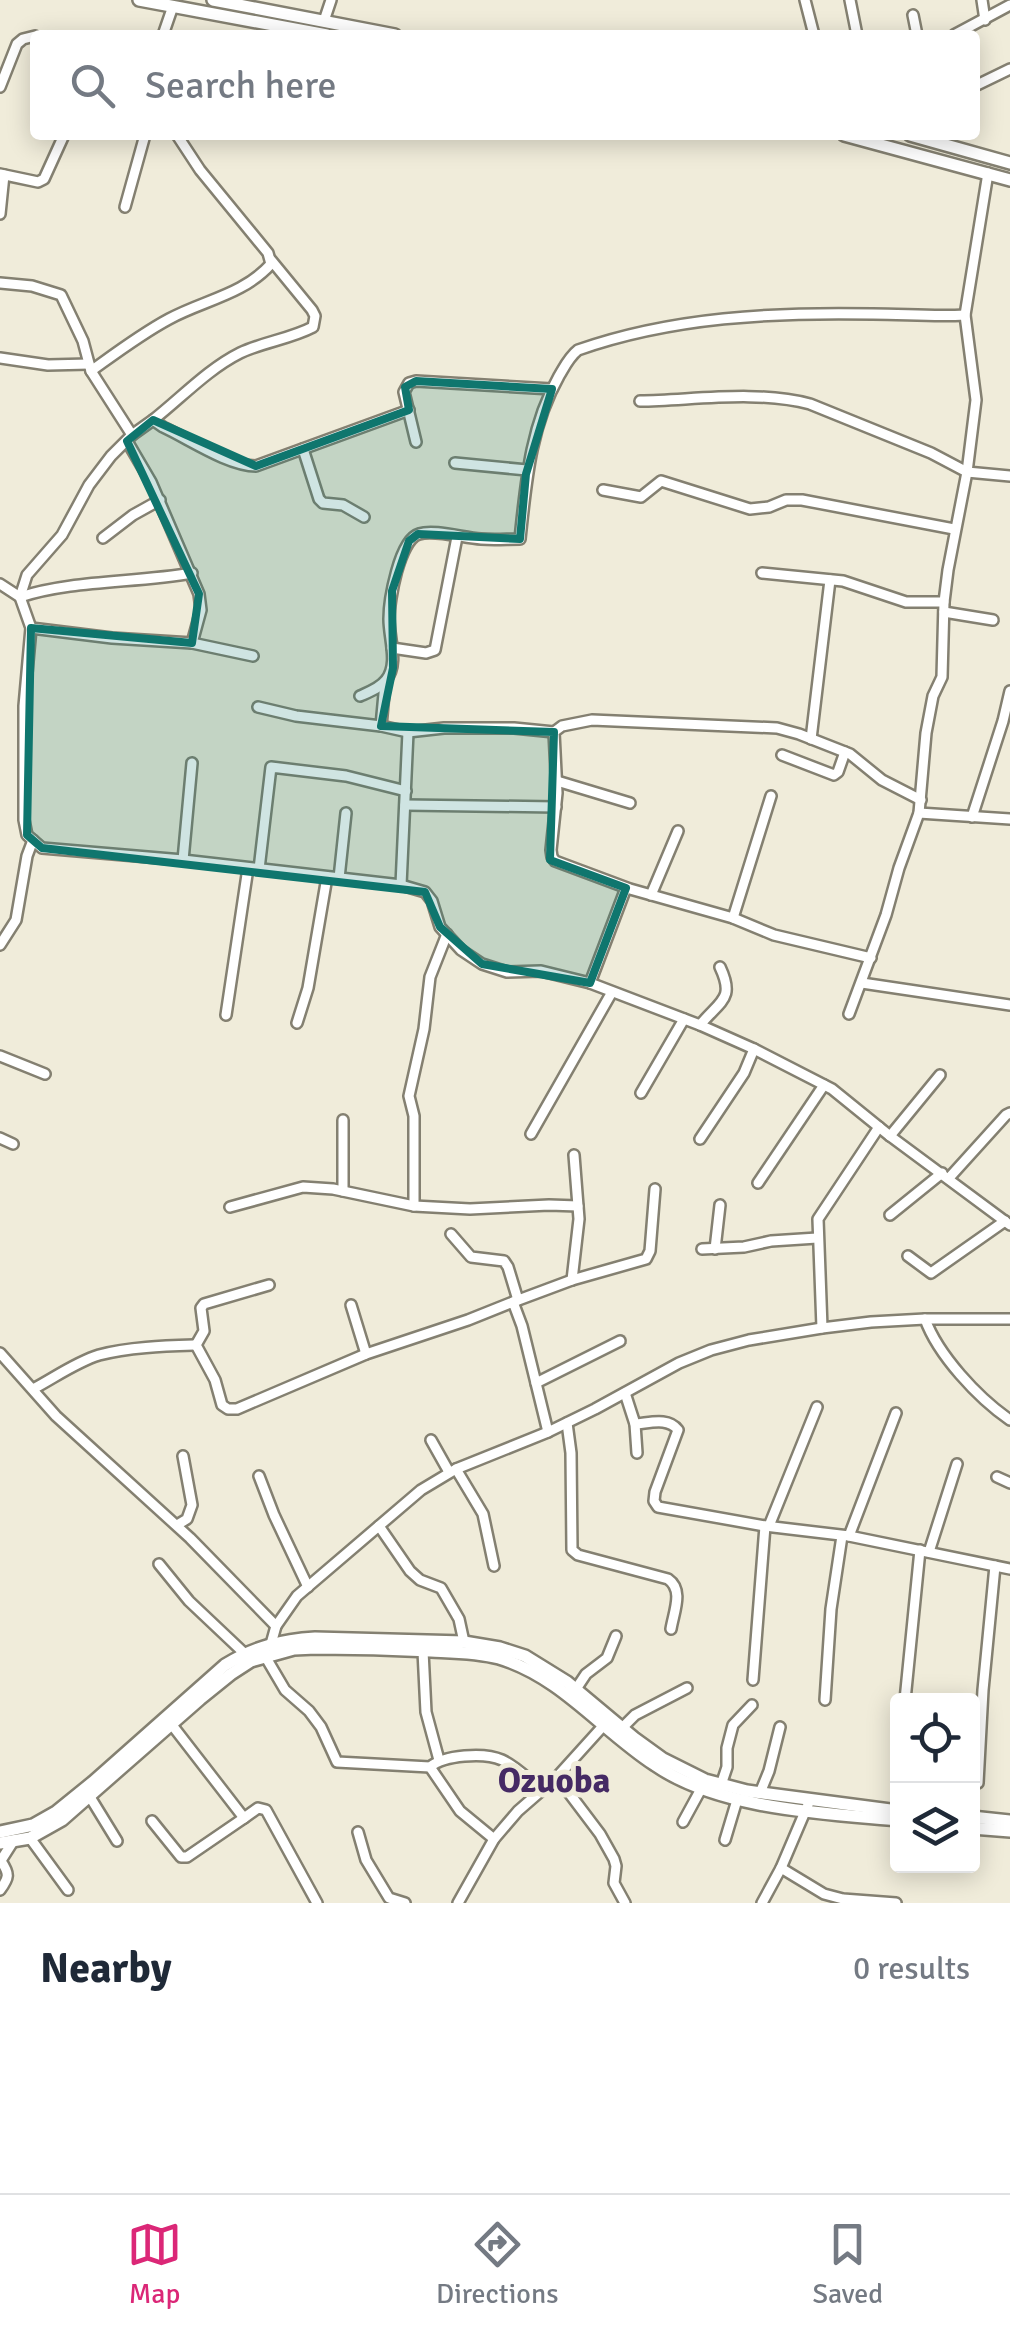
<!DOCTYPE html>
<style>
:root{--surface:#fff;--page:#f6f6f7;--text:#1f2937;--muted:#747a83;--line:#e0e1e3;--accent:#db2777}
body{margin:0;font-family:Signika,sans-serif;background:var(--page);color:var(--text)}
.controls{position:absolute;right:30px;bottom:30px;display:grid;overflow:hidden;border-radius:10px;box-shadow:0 5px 25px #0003}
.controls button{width:90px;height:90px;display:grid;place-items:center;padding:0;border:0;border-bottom:2px solid var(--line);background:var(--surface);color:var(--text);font:50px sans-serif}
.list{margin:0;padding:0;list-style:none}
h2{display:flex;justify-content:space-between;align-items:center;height:130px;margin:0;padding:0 40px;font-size:42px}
h2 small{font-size:32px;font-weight:400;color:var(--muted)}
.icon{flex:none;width:55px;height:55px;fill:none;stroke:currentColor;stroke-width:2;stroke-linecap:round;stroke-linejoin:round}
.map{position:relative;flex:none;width:1010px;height:1903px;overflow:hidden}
.search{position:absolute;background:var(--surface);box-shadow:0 5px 25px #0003;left:30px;right:30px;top:30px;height:110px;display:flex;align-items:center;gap:25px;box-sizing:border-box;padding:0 35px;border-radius:10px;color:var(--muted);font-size:38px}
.sheet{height:290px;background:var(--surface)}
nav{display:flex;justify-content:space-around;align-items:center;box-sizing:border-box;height:140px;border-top:2px solid var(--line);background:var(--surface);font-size:28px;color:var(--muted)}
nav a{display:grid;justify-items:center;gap:5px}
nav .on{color:var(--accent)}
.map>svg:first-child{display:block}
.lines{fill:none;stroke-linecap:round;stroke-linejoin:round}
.minor-casing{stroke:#848071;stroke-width:14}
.major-casing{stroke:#848071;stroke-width:16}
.minor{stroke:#fff;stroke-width:9}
.major{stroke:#fff;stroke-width:11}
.marked{fill:#0f766e;fill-opacity:0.2;stroke:#0f766e;stroke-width:8;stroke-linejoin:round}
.labels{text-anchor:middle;stroke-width:10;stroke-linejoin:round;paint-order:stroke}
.quarter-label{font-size:35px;font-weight:bold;fill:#452a64;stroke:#f0ecda}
</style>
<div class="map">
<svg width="1010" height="1903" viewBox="0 0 1010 1903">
<rect width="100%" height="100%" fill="#f0ecda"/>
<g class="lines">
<g class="minor-casing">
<g id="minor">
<path d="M805,0L814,35"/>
<path d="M850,0L857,35"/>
<path d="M982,0L985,20"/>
<path d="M913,15L917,35"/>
<path d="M324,21L331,0"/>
<path d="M163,35L173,6"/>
<path d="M954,35L1010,5"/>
<path d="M975,86L1010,69"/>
<path d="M0,87L17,44L23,39L35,36"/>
<path d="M0,174L38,182L44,179L64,135"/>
<path d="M125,207L145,135"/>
<path d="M0,214L4,175"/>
<path d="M0,283L32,286L61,295L83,341L91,371L132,435"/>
<path d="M0,358L48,365L89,364"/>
<path d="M91,371C116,353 141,334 169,319C204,300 243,295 271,264L268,253L200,170L177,135"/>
<path d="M640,401C695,400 756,390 810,404L931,453L967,472L1010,476"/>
<path d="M153,420C181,398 208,369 240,353C263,342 290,339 313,327L315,316L312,310L271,260"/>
<path d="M127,441L151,482L199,594L201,610L192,643"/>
<path d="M416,442L404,392L409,383L416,381L552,389"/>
<path d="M303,449L319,499L323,503L343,505L364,517"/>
<path d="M455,463L527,470"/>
<path d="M603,490L641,497L661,481L750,509L769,507L786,500H802L954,529"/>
<path d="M103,538L133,515L160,500"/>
<path d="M762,573L843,581L906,602H944"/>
<path d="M0,584L20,597L31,628L24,706V820L27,835L42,848L183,860L401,885L425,892L432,901L440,927L461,950L482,964L507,972L541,971L590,983L700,1025L754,1049L832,1089L890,1136L1010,1225"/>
<path d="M20,597L27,575L62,535L89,485L111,456L132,435L153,420L163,427C189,439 228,466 256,466L409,410"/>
<path d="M20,597C72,580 136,583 192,573"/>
<path d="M944,612L993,620"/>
<path d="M31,628L112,638L192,643L253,656"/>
<path d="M392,648L426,653L435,650L457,537"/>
<path d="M360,696C369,692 380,688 386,680C399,664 389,639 389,619C389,601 399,540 419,534C434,529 464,538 481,539C494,540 507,539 520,539C526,483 530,427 559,376C565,366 569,357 578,350C672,317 774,312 873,314C904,314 934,317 965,315"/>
<path d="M258,707L296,716L381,726L408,732L444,728H514L554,732"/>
<path d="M381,726L385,683"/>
<path d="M811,739L830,580"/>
<path d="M782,755L834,775L838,772L845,752"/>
<path d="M557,781L630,803"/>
<path d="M405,805L556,807"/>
<path d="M919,813L1010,819"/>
<path d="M972,817L1003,721L1010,691"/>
<path d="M183,860L192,763"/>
<path d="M259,869L271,767L346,776L406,791"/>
<path d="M339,878L346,813"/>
<path d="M401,885L408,732"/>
<path d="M651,895L678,831"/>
<path d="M733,918L771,796"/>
<path d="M0,945L16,920L27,856L33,840"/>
<path d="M871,958L774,935L733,918L630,889L555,861L552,857L551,850L557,793L554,732L562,726L592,720L777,728L799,734L850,754L882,780L921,800"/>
<path d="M590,983L626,888"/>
<path d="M862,983L1010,1005"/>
<path d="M849,1014L886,915L899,868L919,813L926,733L933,696L942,677L944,602L948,570L967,472L976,400L965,315L988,173"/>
<path d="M226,1015L248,868"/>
<path d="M297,1023L308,988L327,877"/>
<path d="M700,1025C721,1000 735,999 720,967"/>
<path d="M0,1056L45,1074"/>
<path d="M641,1093L684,1019"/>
<path d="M343,1120V1191"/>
<path d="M531,1134L612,992"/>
<path d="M890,1136L940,1075"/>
<path d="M0,1138L13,1144"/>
<path d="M700,1139L744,1073L754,1049"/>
<path d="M949,1178L1006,1115L1010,1113"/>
<path d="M758,1183L824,1085"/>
<path d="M414,1206V1116L409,1096L424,1029L430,977L447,934"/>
<path d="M230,1207L303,1187L333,1189L414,1206L470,1209L549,1205L578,1206"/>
<path d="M890,1215L942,1173"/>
<path d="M451,1234L471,1257L504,1261L508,1267L518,1300"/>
<path d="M702,1249L744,1247L771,1241L817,1238"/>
<path d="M715,1249L720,1205"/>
<path d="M908,1256L931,1273L1005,1221"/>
<path d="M572,1280L579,1219L574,1155"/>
<path d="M269,1285L204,1304L201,1308L204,1331L196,1345L215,1380L222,1405L228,1409H237L366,1354L468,1320L513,1302L522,1326L548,1432"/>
<path d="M513,1302L572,1280L646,1259L650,1251L655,1189"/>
<path d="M351,1305L366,1354"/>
<path d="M925,1319C938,1355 978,1398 1010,1420"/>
<path d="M822,1328L818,1219L879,1127"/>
<path d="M0,1353L56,1416L190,1538L276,1626"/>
<path d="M536,1383L620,1341"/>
<path d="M33,1389C54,1378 76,1362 99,1355C129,1347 165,1346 196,1345"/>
<path d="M625,1393L635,1424L637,1453"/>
<path d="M567,1423L571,1453L572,1550L578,1555L668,1579C684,1590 674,1611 671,1629"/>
<path d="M635,1424C650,1423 668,1417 678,1430L655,1492L654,1501L658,1507L765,1526L849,1536L1010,1569"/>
<path d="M431,1440L449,1472"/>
<path d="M456,1469L483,1514L494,1566"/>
<path d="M259,1476L274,1515L308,1587"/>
<path d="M997,1477L1010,1483"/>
<path d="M177,1525L187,1519L192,1505L183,1456"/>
<path d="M379,1526L410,1571L420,1580L441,1588L459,1619L464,1642"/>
<path d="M769,1526L817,1407"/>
<path d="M849,1536L896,1413"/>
<path d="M929,1552L957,1464"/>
<path d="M159,1564L189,1601L244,1653"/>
<path d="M271,1644L276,1626L297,1596L421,1490L456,1469L548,1432L595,1409L679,1363L711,1350L749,1340L822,1328L871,1322L925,1319H1010"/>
<path d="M423,1651L426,1712L439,1760"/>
<path d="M265,1656L285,1690L309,1711L321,1727L337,1762L430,1767C444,1755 484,1752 502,1760C516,1766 530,1781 542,1790"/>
<path d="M753,1680L765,1526"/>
<path d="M576,1689L586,1674L607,1658L616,1636"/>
<path d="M825,1700L831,1609L842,1536"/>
<path d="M905,1700L920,1550"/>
<path d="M172,1725L244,1818L258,1808L266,1810L317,1903"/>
<path d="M622,1728L635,1715L687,1688"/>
<path d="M430,1767L460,1811L494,1839"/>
<path d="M557,1777L600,1834L614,1859L616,1866L614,1883L625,1903"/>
<path d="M978,1783L983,1690L995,1566"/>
<path d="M721,1785L727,1767V1748L733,1725L752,1705"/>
<path d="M760,1793L769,1771L780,1727"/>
<path d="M90,1797L117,1841"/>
<path d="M152,1821L181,1857H187L244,1818"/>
<path d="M683,1822L701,1789"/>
<path d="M358,1832L366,1860L389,1898L405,1903"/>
<path d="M30,1838L68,1890"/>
<path d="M725,1840L737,1800"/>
<path d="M0,1862L14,1840"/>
<path d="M781,1868L824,1894L843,1899L896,1903"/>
<path d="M0,1890C9,1878 10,1874 1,1861"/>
<path d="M458,1903L494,1839L518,1811L557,1777L604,1725"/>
<path d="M762,1903L781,1868L810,1800"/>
</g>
</g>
<g class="major-casing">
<g id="major">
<path d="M139,0L327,35"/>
<path d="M213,0L395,35"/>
<path d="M844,135L1010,180"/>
<path d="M910,135L1010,163"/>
<path d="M972,1817L1010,1821"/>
<path d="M972,1828L1010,1831"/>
<path d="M0,1832L33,1825L56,1812L93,1782L225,1665C254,1647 282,1640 315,1638L464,1642L500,1648L525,1656L567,1682L634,1738L663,1759L705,1780L747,1791L898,1811"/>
<path d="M0,1843L30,1838L62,1820L200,1699L231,1674L251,1661L294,1649L316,1648C355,1648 393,1649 431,1651C453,1652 477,1652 499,1658C562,1677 601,1730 655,1765C719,1809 822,1813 898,1820"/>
</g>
</g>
<use href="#minor" class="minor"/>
<use href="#major" class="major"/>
</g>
<path class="marked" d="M416,381L552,389L526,474L520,539L418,534L409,541L392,591L393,668L381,726L554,732L550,860L626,888L590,983L482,964L440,927L425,892L42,848L27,835L31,628L192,643L199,594L127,441L153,420L256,466L409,410L405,387Z"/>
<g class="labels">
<g class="quarter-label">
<text x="554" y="1792">Ozuoba</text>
</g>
</g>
</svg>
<div class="controls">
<button><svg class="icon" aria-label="locate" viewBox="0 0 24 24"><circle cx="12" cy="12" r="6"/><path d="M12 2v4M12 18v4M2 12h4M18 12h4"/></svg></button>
<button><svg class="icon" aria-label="layers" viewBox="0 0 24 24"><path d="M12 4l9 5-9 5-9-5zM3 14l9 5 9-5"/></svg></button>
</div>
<div class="search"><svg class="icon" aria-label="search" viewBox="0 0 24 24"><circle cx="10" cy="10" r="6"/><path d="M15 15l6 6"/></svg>Search here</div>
</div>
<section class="sheet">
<h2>Nearby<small>0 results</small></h2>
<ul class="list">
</ul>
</section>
<nav>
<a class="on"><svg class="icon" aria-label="map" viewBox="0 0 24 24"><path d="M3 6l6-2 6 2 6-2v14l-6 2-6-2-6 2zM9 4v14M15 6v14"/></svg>Map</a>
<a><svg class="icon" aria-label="directions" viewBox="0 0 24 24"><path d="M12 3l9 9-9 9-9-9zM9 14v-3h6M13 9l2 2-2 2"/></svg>Directions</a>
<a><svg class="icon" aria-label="saved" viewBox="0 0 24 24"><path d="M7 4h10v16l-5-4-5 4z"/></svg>Saved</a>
</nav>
